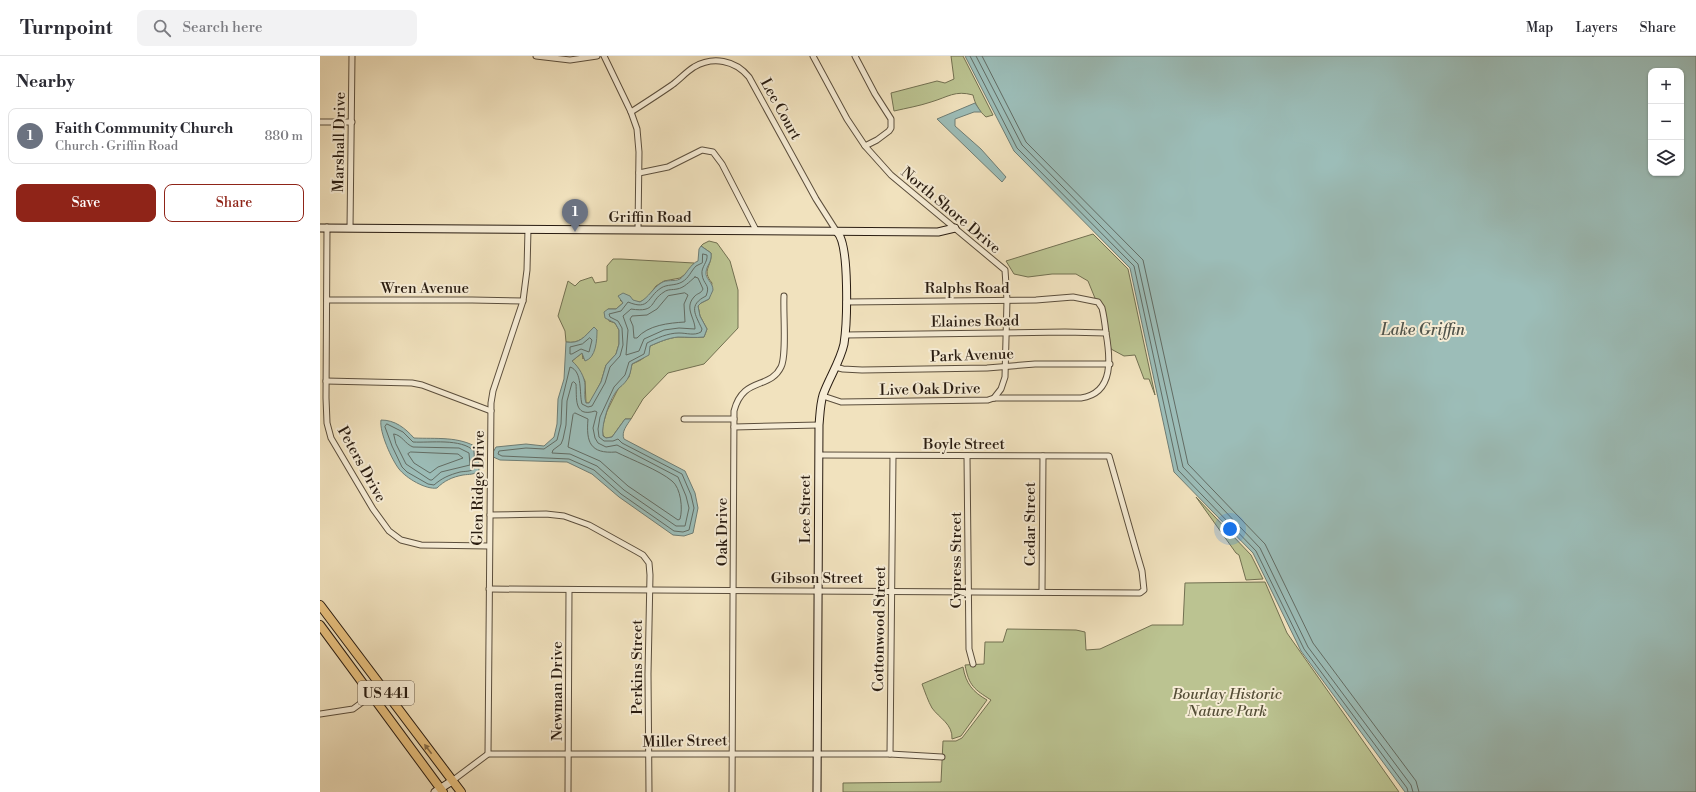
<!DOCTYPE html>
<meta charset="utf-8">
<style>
:root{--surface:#fff;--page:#f2f2f3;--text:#2b2b33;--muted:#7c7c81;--line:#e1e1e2;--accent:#8f2418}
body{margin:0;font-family:"Libre Bodoni",serif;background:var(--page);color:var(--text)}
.controls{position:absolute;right:12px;top:12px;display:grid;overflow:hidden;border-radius:8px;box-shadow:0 1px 3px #0004}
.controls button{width:36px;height:36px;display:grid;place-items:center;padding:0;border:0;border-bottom:1px solid var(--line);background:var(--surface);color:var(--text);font:20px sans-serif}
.you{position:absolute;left:910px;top:473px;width:14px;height:14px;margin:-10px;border:3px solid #fff;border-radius:50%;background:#1a73e8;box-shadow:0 0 0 6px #1a73e833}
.badge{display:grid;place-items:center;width:26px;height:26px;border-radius:50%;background:var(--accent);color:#fff;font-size:13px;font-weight:700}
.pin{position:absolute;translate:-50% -33px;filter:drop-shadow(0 1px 2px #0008)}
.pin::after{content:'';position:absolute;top:21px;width:14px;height:12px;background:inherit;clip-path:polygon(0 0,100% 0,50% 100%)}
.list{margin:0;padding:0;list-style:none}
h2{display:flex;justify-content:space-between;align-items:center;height:52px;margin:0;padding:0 16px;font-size:17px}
h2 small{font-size:13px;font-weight:400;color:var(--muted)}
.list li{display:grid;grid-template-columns:26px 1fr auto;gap:12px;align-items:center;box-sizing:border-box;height:56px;margin:0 8px 8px;padding:0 8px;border:1px solid var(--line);border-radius:8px}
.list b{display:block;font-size:15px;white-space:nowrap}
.list p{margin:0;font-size:13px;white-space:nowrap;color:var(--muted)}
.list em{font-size:13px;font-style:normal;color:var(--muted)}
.actions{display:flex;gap:8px;padding:12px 16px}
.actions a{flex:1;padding:9px 0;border:1px solid var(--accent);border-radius:8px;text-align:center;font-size:14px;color:var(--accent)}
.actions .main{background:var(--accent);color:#fff}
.icon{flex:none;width:22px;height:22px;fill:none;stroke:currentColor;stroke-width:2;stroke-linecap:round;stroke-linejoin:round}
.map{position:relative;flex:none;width:1376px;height:736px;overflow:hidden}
header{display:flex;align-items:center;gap:24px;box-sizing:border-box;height:56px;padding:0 20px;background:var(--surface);border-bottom:1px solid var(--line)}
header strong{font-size:19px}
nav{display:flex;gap:22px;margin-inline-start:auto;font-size:14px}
.search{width:280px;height:36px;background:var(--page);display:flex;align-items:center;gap:10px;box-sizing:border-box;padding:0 14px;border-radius:8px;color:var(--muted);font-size:15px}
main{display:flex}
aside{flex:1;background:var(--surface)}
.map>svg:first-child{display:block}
.green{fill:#bbc391;stroke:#727051}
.water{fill:#9cbdb8;stroke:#6e7d75;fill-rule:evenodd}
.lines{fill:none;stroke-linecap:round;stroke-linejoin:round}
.shore{stroke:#626c64;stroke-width:1}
.street-casing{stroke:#5b4e3c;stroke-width:7}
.secondary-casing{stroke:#291c11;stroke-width:9}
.primary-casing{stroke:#291c11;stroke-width:10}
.street{stroke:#f6ecd5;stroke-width:5}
.secondary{stroke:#f6ecd5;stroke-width:7}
.primary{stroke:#e8c17f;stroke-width:8}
.oneway{fill:#886e48}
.labels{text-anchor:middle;stroke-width:4;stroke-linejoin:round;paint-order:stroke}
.shield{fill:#f6ecd5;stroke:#665a4c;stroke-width:1}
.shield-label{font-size:14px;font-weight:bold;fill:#291c11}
.street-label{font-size:15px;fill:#291c11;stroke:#f6ecd5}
.park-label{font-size:15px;font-style:italic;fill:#554e37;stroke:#f6ecd5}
.water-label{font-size:16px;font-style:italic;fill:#51544b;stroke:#f6ecd5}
</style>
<header>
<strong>Turnpoint</strong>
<div class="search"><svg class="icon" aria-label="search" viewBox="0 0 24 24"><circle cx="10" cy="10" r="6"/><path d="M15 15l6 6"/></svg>Search here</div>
<nav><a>Map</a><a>Layers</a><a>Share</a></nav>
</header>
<main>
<aside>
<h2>Nearby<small></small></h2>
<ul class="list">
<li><span class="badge" style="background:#6b7280">1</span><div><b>Faith Community Church</b><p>Church · Griffin Road</p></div><em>880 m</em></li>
</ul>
<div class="actions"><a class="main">Save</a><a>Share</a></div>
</aside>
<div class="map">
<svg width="1376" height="736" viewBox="0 0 1376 736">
<rect width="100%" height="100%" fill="#f1e2be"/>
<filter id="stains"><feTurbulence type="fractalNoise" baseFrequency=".005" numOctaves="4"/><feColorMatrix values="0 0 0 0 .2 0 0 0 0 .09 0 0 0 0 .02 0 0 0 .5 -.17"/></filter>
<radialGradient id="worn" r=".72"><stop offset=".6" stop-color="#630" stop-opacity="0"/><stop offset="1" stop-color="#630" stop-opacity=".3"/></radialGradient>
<g class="green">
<path d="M631,0H643L673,59L666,61C659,55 655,48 653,39C635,34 628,41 611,46C599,50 587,52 574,55L571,37L617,25L625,27L634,23Z"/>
<path d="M773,178L808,213L835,339L829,323H824L815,299L804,300L791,293L779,252L768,225L756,218H732L708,221L694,218L686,205Z"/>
<path d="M389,185L397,187L410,205L418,234V272L384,308L348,317L323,343L311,363H305L292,381L286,382L283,379L282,372L287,355L298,333L309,321L312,308C322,304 328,301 330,290C339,286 348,282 358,281C367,281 375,282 384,281L387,273L380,260L378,250L381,247L389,243L392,227C381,214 392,211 391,197L381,190L383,188Z"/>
<path d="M293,203H301L374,207L368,216L360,222L344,225L336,230L327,242L320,246L300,244L303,247L296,253H288L289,265L295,267L299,274V288L296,298L286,309L281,326L270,347H266L265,325L259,314L252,305L262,297L263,303L277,274L273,272C265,281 259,288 246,286L245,275L238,260L248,225L255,230L260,225L272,221L275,227L287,225V210Z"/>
<path d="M876,441L931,499L943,523L926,524L919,499L916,497Z"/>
<path d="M945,526L967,577L1079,736H523V727L621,726L623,685H636L642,682L671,644C654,633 649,630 645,609L664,608L665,586H683L687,573L756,574L765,576L766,594L780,593L832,569H863L865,527Z"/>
<path d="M643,611C646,628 653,636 667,644L641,680L632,683C633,668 619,662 612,652C608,645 605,636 602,628Z"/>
</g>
<g class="water">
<path d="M645,0H1376V736H1085L981,595L933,497L854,416L810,212L694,95ZM1331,15H1361V117H1331Z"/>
<path d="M655,47L661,56H654L635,63V70L661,93L686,121L682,126L617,63Z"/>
<path d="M381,190L391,197C392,207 387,208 386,216C385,223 393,226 393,234C392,237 390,240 389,243L381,247L378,250L380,260L387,273L384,281C375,282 367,281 358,281C348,282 339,286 330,290L329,299L312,308C311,312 311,316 309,320C307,325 303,329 299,332C290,341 281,368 283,380L286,382L292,381L305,363H311C307,369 301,376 304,383L365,415L375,437L378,452L373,477L364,480L353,479L299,441L272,418L247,406L180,404L171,400L176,391L206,388L224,390L234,381L237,368L238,343L244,323L246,286C260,288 264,281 274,271L277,274C277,284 276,302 265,305L262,297L252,305C259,311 265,321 265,330C265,336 264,341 266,347H269L281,326L286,309L296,298L299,288V274L295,267L285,262L284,256L288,253H296L303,247L298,240L303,237L310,240L313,244L320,246C329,241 333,232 341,227C347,223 354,226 360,223C367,218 370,208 378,205L379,193Z"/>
<path d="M61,364C75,364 85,372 94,382C116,383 139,380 158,392L159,415C153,419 150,418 143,419C132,421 124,425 117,432C106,434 86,422 79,413C72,404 59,376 61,364Z"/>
</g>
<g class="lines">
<g class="shore">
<path d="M650,0L697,92L814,210L858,414L936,495L984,593L1087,732L1088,736"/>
<path d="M656,0L702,89L818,208L863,411L940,492L988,591L1091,729L1093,736"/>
<path d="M662,0L706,86L823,204L868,408L945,488L993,587L1096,725L1099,736"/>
<path d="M383,198L387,199C388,206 381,211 382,218C383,229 391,228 386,240C368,249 375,258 382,273L381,276C374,280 367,277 359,277C348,277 337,282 327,287L324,298L309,306L305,319L294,331L280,361L278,373L279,381L284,385H293L298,383L302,387L362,418L371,439L374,452L369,474L363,476L354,475L301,438L274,414L249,403L182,400L178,398L179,395L206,392L224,393L237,384L241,368L242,344L250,311C263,315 259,338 262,348L268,351L272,350L285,327L290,311L300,300L303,289L302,272L298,265L290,261L289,258L301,255L308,246C330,255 327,241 341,232C347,228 355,230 362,226C369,222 371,215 376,210C378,209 380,208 382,207Z"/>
<path d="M375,221L378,222L383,233C381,238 377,237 374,241C364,252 375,262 375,273L359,272L344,274L324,283L319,295L306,299L308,274L303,260L311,253C337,257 329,245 344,236C348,233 352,234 357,233C364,232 369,226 375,221Z"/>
<path d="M365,237L368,239L364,248L365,266C349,267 328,269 317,282H314L313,270L310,263L312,260L327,259L337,253L348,240Z"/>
<path d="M270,282L272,284L269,296L261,293L252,298H250V291L262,288Z"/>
<path d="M254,326L256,328C257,341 253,362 275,355L277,356L273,372L275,382L278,387L286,391L297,389L358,421L366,440L369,452L365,470H356L304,434L277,410L250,398L232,397L233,394L241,388L243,383L246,369L247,345L252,327Z"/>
<path d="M255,357L268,363C266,386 270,398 296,396C312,404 339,414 352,425C361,432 363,453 360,463L358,464L308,430L280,405L248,391L253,359Z"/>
<path d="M67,368L83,376L93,386C110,387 141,382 154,395L155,412C151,416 145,415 140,416C129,419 122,422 114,429L108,428L87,416L82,411L72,390L65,371Z"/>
<path d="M74,378C82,379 85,388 93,391L139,392L149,397L150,409L121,416L112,424H110L86,408L76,388Z"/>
<path d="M91,396L138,398L143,402L118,411L110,417L94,407L88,398Z"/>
</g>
<g class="street-casing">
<g id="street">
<path d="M216,0L250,4L277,0"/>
<path d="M284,0L311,56L317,73L319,96L318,173"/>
<path d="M493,0L527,63L545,90L571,119L685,214L687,244L685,321L681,333L674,342"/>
<path d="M535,0L555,38L571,63V72L569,75L557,84L545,90"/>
<path d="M311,56C325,47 339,38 352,29C360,23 366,16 374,11C393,0 415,4 429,21L496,143L517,176"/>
<path d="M0,66H32"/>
<path d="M319,117L348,111L382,94L393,96L402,108L436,174"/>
<path d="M7,171L6,342L7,367L11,382L53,453L69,475L81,484L101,489L169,490"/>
<path d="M30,172L32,0"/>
<path d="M7,244H152L203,245"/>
<path d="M525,279L745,276L786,277"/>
<path d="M515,311L523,313L542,314L667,312L715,308H790"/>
<path d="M6,325L92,327L102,329L171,355"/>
<path d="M503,340L521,346L668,344L674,342H761C795,337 790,300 786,277C785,268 784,260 782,252L778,246L753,241L716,244L526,246"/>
<path d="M364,363H414"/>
<path d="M414,371L499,369"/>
<path d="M647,400L649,593L653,608"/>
<path d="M170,459L226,458L244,460L269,469L316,495L323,499L329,507L330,519L328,618L329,736"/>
<path d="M169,533L820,537L824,534L822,515L817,498L789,400L499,399"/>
<path d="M722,536L723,400"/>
<path d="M0,658L33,653L52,639"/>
<path d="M168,698L171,347L173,335L203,245L207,214L208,173"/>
<path d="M570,698L573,400"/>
<path d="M132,725L168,698H570L622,701"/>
<path d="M248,736L249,534"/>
<path d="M412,736L414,355C423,320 450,334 461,311C467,299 463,257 464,240"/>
</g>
</g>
<g class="secondary-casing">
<g id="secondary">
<path d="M0,172L618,176L635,172"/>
<path d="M115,736L132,725"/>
<path d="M497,736L499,369C500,359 500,349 503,339C509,322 520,306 524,288C527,269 530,188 517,176"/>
</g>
</g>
<g class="primary-casing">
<g id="primary">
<path d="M0,549L141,736"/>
<path d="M0,569L123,736"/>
</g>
</g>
<use href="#street" class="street"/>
<use href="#secondary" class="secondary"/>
<use href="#primary" class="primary"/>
</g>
<defs><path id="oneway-solid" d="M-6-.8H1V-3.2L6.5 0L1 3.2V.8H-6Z"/></defs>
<use class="oneway" href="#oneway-solid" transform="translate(108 693) rotate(-127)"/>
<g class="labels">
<rect class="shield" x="38" y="625" width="56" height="24" rx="3"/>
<g class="shield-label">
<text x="66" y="642">US 441</text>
</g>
<g class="street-label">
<text transform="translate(461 53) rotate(61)" y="5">Lee Court</text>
<text transform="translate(19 86) rotate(-89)" y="5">Marshall Drive</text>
<text transform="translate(631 154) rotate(40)" y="5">North Shore Drive</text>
<text x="330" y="166">Griffin Road</text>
<text x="105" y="237">Wren Avenue</text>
<text x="647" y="237">Ralphs Road</text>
<text transform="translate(655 265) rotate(-1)" y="5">Elaines Road</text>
<text transform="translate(652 299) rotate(-2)" y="5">Park Avenue</text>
<text transform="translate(610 333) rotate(-1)" y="5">Live Oak Drive</text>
<text x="644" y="393">Boyle Street</text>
<text transform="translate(42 408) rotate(61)" y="5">Peters Drive</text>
<text transform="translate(158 432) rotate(-89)" y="5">Glen Ridge Drive</text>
<text transform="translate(485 453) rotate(-90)" y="5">Lee Street</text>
<text transform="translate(710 468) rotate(-90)" y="5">Cedar Street</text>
<text transform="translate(402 476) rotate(-90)" y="5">Oak Drive</text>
<text transform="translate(636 504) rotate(-90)" y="5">Cypress Street</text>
<text x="497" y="527">Gibson Street</text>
<text transform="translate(559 573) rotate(-89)" y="5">Cottonwood Street</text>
<text transform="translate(317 611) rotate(-90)" y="5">Perkins Street</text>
<text transform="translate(237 635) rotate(-90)" y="5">Newman Drive</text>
<text transform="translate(365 685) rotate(-1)" y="5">Miller Street</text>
</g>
<g class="park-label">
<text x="907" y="643">Bourlay Historic<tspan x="907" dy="17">Nature Park</tspan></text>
</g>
<g class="water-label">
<text x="1103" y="279">Lake Griffin</text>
</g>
</g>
<rect width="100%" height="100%" filter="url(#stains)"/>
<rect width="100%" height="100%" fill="url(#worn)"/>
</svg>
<div class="controls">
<button>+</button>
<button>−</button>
<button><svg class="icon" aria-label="layers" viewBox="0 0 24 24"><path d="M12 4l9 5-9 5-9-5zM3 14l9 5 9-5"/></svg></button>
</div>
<div class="you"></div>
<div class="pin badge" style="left:255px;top:176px;background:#6b7280">1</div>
</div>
</main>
